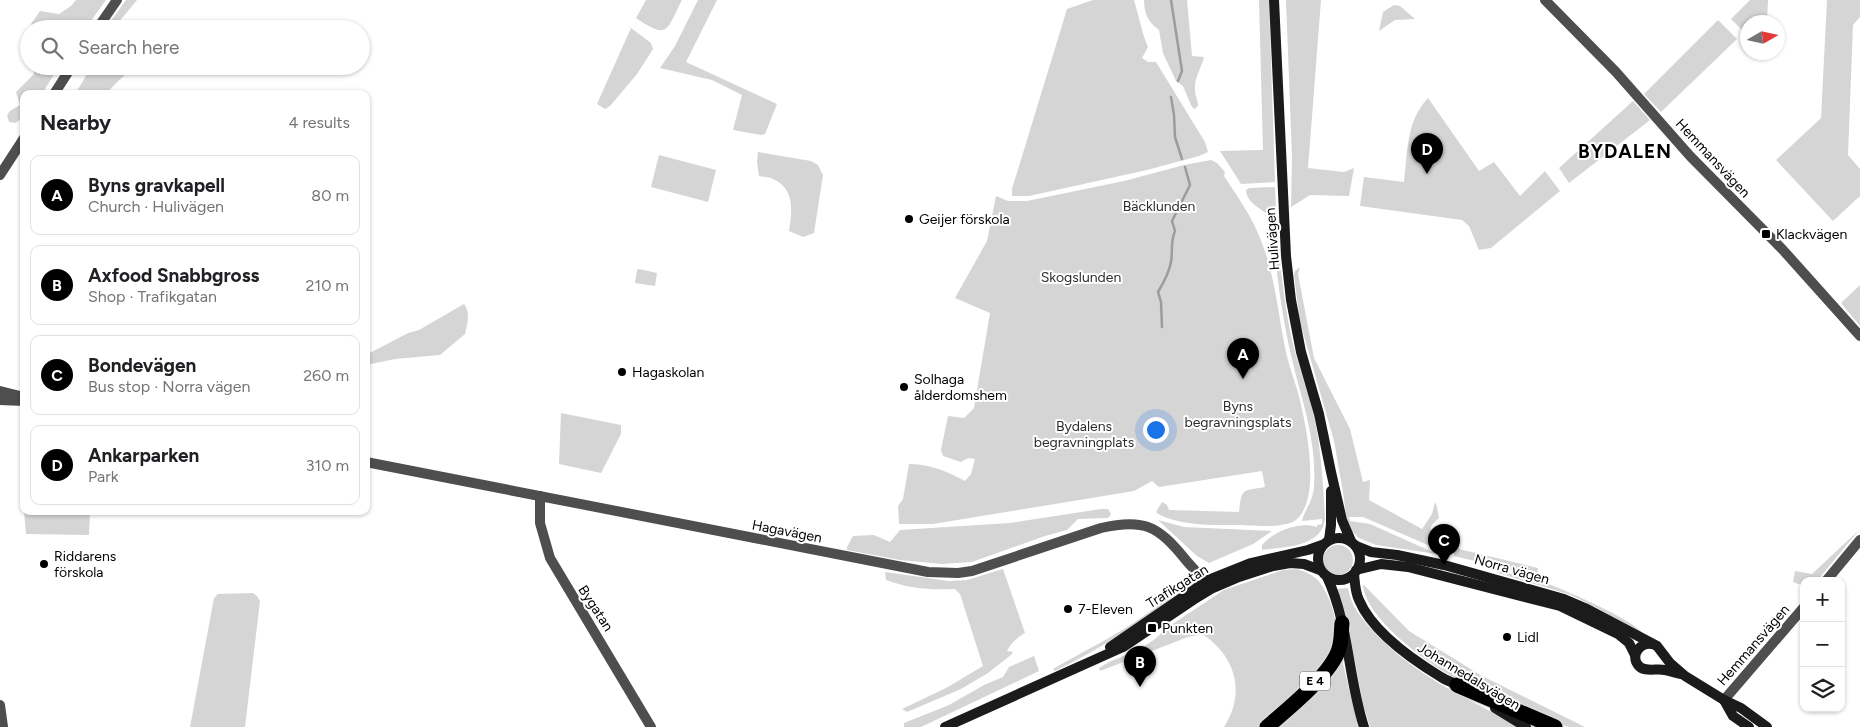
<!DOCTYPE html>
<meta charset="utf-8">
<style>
:root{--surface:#fff;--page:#f2f2f2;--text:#202124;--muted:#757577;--line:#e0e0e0;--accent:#000}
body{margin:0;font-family:Figtree,sans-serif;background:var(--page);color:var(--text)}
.controls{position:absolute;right:15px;bottom:15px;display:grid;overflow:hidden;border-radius:10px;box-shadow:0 1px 4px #0004}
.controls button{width:45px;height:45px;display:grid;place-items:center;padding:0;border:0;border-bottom:1px solid var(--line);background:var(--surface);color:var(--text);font:25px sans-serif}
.compass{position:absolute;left:1740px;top:15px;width:45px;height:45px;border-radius:50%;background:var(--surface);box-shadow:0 1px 4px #0004;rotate:81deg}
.you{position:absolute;left:1155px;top:429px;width:18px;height:18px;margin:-12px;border:4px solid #fff;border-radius:50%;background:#1a73e8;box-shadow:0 0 0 8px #1a73e833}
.badge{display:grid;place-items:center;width:32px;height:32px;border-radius:50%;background:var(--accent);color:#fff;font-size:16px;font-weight:700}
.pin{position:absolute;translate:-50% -41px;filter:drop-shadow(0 1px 2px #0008)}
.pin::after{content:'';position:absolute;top:26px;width:18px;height:15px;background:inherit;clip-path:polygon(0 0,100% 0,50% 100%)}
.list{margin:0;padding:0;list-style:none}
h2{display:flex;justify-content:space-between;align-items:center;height:65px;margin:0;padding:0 20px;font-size:21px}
h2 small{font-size:16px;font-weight:400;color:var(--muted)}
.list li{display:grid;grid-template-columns:32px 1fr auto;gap:15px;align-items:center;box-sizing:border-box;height:80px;margin:0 10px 10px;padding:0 10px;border:1px solid var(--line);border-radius:10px}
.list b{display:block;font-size:19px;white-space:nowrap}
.list p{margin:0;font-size:16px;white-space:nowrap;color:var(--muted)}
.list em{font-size:16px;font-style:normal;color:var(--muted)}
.icon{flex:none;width:28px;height:28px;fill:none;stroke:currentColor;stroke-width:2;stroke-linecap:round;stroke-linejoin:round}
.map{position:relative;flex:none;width:1860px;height:727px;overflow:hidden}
.search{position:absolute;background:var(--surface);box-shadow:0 1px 4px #0004;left:20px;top:20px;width:350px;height:55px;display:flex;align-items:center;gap:12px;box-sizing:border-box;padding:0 18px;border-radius:28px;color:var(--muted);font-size:19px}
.panel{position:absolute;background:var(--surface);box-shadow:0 1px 4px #0004;left:20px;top:90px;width:350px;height:425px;border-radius:10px}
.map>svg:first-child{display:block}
.green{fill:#d5d5d5}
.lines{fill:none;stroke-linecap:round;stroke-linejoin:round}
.stream{stroke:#9c9c9c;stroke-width:2.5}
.motorway-casing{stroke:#dbdbdb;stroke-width:18}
.tertiary{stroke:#4e4e4e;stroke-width:10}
.secondary{stroke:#1b1b1b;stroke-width:10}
.motorway{stroke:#000;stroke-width:15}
.poi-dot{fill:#000;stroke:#fff;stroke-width:2}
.labels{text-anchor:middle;stroke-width:4;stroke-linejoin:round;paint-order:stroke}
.shield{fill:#fff;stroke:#4c4c4c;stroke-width:1}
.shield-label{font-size:12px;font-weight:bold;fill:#000}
.street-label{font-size:14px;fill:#000;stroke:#fff}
.park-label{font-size:14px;fill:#2c2c2c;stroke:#fff}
.poi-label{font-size:14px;fill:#000;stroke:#fff;text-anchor:start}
.district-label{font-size:19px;font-weight:bold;letter-spacing:1px;fill:#000;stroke:#fff}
</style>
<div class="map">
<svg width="1860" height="727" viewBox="0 0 1860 727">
<rect width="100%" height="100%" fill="#fff"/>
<g class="green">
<path d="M76,0H106L85,29H31V24L40,11L59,14L71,6Z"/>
<path d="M126,0H137L113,29H105Z"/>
<path d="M646,0H682C666,31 669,40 636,18Z"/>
<path d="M698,0H717L686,62L777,104L765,134L761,135L733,130L742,95L712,80L660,68L675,46Z"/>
<path d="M1093,0H1134L1144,37L1148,47L1142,58L1148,62H1156L1205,142L1208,152L1199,156L1147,170L1029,196H1012V189L1067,9Z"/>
<path d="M1144,0H1187L1192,56L1204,57C1201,69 1194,78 1195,90C1195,96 1198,100 1198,106L1194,109L1191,105L1183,86L1176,81L1163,53L1159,30C1148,22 1144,13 1144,0Z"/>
<path d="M1259,0H1269L1275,182L1241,184L1220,151L1263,150Z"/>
<path d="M1286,0H1321L1308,168L1344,172L1354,168L1349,196L1310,195L1291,207L1292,157Z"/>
<path d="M1750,0H1768L1767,22H1748L1747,35L1731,19Z"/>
<path d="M1827,0H1860V17L1853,25L1848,155L1860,169V196L1833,221L1776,160L1821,118Z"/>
<path d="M1394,5L1400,6L1415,19L1395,20L1379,31L1383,12Z"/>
<path d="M1718,20L1737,39L1661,112L1644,94Z"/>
<path d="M631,28L651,43L653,49L637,74L610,106L605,109L597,104Z"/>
<path d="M34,66H59L42,94H24V117L15,123L9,122L7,115L10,111L20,105L16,92L34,74Z"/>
<path d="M92,66H134L105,94H75Z"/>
<path d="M1428,98L1479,171L1494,162L1520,196L1545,171L1560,191L1491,248L1479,250L1469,226L1462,220L1360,206L1364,177L1404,182C1408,151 1406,121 1428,98Z"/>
<path d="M1633,101L1650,120L1569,183L1559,168Z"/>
<path d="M758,152L811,161L818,165L823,175L814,233L803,237L789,231C792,212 795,190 775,180C771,177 764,177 759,176L757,162Z"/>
<path d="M659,155L716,170L708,202L651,187Z"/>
<path d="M1211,160L1217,163L1225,172L1224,176C1237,196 1251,215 1260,238C1275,274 1278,314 1286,352C1289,367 1295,381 1299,396C1306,425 1321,494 1298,518C1287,530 1252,525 1236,525C1209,525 1182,526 1158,514L1156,512L1162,502L1167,505L1169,510L1239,512C1242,488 1241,491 1265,487L1262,471L1159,487L1152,481L1134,491L933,524H899L898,506L903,499L909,464C929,464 947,471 965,481L971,474L975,459L968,458L961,462L943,456L941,450L948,416L964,418L974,408L990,313L955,298L987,241L996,196L1008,201H1027L1124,181L1184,165Z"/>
<path d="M1275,187C1277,235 1281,284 1290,331C1295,357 1305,382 1312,408C1321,444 1323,481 1325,518C1323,547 1285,547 1262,550V545C1274,531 1299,521 1317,527V525L1322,524V519L1302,521C1305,508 1313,503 1314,486C1317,439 1301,399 1291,355C1281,311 1275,264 1272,219C1263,208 1247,205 1246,190L1249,188Z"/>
<path d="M1300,267L1298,274L1314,358L1350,429L1363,482L1370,480L1369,500L1422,529L1432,514L1435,502L1437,507L1439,518C1437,520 1432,524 1431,527C1428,539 1452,538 1451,555L1363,517H1349L1350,521L1370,524L1437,554L1376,545L1359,538L1352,531L1346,515L1343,492L1334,441L1300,322L1294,275L1295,271Z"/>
<path d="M639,269L657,273L655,286L635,283L637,270Z"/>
<path d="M1860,285V326L1841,303Z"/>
<path d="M464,304C471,312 467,325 465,334L440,355L395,359L366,365V355L408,333L419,330Z"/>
<path d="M561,413L621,425V434L601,473L559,464Z"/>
<path d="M1101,509H1108L1111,514L1108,518L1078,519L1067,530L1045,536L972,562L942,564L900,560L847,550V547L853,536L874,535L890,542L900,530L1010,523Z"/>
<path d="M24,511H90L89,535L26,534Z"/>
<path d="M1158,520L1184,527L1272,531L1253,544L1209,563L1197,556Z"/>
<path d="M1439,525V531L1459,537V549L1538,568L1537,576L1454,556C1455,541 1445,539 1435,533V528Z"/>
<path d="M1859,530L1817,581H1804V586L1793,582L1795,571L1812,574Z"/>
<circle cx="1338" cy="560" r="15"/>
<path d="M1003,569L1025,633C1017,638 1011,642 1007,651L1013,652L1011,655L988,673L961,689L907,712L902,709L948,687L983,666L960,594L955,589C929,590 911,589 886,580L885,572L949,581L967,580Z"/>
<path d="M1297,569C1316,575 1321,581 1329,599C1334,611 1338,628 1334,641C1326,674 1285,706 1259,727H1224C1246,693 1236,656 1202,634L1188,637L1100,671L1099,668L1109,662L1142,648L1155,639L1168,627L1224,590L1283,570Z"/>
<path d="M1498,571C1512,574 1527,577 1540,581C1557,586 1637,621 1643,634L1597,608L1571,595L1498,573Z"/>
<path d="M1182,584L1183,590C1142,621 1101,649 1055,671L1053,669C1098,643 1145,622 1182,584Z"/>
<path d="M1363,584L1409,631L1482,676L1585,727C1580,727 1574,727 1569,727C1559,725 1536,712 1524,707C1501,697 1475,689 1453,677C1426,662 1364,617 1363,584Z"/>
<path d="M1348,588C1351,607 1362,619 1375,633C1415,675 1457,693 1507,720L1518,727H1370L1363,704L1346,615L1336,589Z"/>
<path d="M253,593L257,596L260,601L245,727H190L214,598L218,594Z"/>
<path d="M1034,656L1039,671L921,727H904V723L949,705L984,685L1003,677L1009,667Z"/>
<path d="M1342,659L1358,727H1275Z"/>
</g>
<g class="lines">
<g class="stream">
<path d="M1171,0L1182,71L1178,81"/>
<path d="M1171,97L1174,115L1175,137L1182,159"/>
<path d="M1162,327L1161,302L1158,292C1164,282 1169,273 1171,262C1173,251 1170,242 1175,231L1172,221L1190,185L1185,167"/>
</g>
<g class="motorway-casing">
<g id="motorway">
<path d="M1457,685L1555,727"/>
<path d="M1267,727C1288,709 1326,678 1337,654C1342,644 1341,633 1342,623"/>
</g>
</g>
<g class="tertiary">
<path d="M1545,0L1616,72L1690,156L1783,250L1860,336"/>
<path d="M97,29L117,0"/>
<path d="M54,94L72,66"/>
<path d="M0,175L24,138"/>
<path d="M0,391L24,397"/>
<path d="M0,400L24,401"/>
<path d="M366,462L928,572L958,573L972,571L1101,528C1144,518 1158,526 1185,559C1193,569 1203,577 1210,588"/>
<path d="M540,496V523L550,558L651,727"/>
<path d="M1826,581L1860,540"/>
<path d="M1724,700L1804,607"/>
<path d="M0,705L3,727"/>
</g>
<g class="secondary">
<path d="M1274,0L1286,256L1291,300L1301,352L1319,414L1331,472L1342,520L1351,541"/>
<circle cx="1339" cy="559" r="21"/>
<path d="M1329,540L1331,525V491"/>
<path d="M1356,546L1371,552L1397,555L1444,565L1564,599L1585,608L1657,646L1670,663L1685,676L1724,700L1741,708L1767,727"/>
<path d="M1356,570L1381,564L1408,567L1560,606L1618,634L1629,643L1635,655"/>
<path d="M1354,574C1355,583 1355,592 1359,600C1372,631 1413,660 1441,677C1447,681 1455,683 1462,687"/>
<path d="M1327,577C1349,624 1348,678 1364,727"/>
<path d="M1652,644C1641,642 1630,654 1638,665C1644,673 1656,668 1665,670C1670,671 1675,673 1681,674"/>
<path d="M1110,647L1206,581L1251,563L1308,550L1322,545"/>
<path d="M1724,700L1733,716L1749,727"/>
<path d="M1495,708L1526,727"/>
<path d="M945,727L1123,647L1193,600L1211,589L1239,577L1273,566L1290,563L1304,564L1320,570"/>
</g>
<use href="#motorway" class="motorway"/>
</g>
<g class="poi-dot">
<circle cx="909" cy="219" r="5"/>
<rect x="1761" y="229" width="10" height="10" rx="2.5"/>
<circle cx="622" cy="372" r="5"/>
<circle cx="904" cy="387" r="5"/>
<circle cx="44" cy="564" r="5"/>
<circle cx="1068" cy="609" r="5"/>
<rect x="1147" y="623" width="10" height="10" rx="2.5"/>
<circle cx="1507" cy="637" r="5"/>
</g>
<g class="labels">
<rect class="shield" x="1300" y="671.5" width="30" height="19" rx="4"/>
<g class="shield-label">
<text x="1315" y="685">E 4</text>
</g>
<g class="street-label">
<text transform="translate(1713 158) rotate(47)" y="5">Hemmansvägen</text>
<text transform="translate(1272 239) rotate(-94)" y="5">Hulivägen</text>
<text transform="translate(787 531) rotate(11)" y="5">Hagavägen</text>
<text transform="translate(1512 569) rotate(16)" y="5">Norra vägen</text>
<text transform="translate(1177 586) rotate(-32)" y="5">Trafikgatan</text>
<text transform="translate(596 608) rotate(57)" y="5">Bygatan</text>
<text transform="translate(1753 645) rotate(-49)" y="5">Hemmansvägen</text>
<text transform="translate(1469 676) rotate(31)" y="5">Johannedalsvägen</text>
</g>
<g class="park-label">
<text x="1159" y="211">Bäcklunden</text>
<text x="1081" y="282">Skogslunden</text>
<text x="1238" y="411">Byns<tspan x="1238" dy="16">begravningsplats</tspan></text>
<text x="1084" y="431">Bydalens<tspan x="1084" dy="16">begravningplats</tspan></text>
</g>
<g class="poi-label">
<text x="919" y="224">Geijer förskola</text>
<text x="1776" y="239">Klackvägen</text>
<text x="632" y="377">Hagaskolan</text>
<text x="914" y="384">Solhaga<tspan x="914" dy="16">ålderdomshem</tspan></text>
<text x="54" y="561">Riddarens<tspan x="54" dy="16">förskola</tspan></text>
<text x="1078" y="614">7-Eleven</text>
<text x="1162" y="633">Punkten</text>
<text x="1517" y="642">Lidl</text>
</g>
<g class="district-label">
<text x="1625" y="158">BYDALEN</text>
</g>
</g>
</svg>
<div class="controls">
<button>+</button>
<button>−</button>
<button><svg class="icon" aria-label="layers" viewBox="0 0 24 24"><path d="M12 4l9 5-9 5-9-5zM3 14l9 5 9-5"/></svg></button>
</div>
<svg class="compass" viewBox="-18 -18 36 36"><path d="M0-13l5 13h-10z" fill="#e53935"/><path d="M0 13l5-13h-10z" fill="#757577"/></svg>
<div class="you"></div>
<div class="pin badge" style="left:1243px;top:379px">A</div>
<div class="pin badge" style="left:1140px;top:687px">B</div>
<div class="pin badge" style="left:1444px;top:565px">C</div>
<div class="pin badge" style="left:1427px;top:174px">D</div>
<div class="search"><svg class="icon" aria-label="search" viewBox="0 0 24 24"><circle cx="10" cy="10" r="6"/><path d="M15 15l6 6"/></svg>Search here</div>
<section class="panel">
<h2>Nearby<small>4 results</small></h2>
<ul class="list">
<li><span class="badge">A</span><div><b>Byns gravkapell</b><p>Church · Hulivägen</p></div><em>80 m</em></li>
<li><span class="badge">B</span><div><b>Axfood Snabbgross</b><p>Shop · Trafikgatan</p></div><em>210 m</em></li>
<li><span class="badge">C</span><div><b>Bondevägen</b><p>Bus stop · Norra vägen</p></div><em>260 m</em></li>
<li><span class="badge">D</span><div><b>Ankarparken</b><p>Park</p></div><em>310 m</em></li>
</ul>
</section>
</div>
